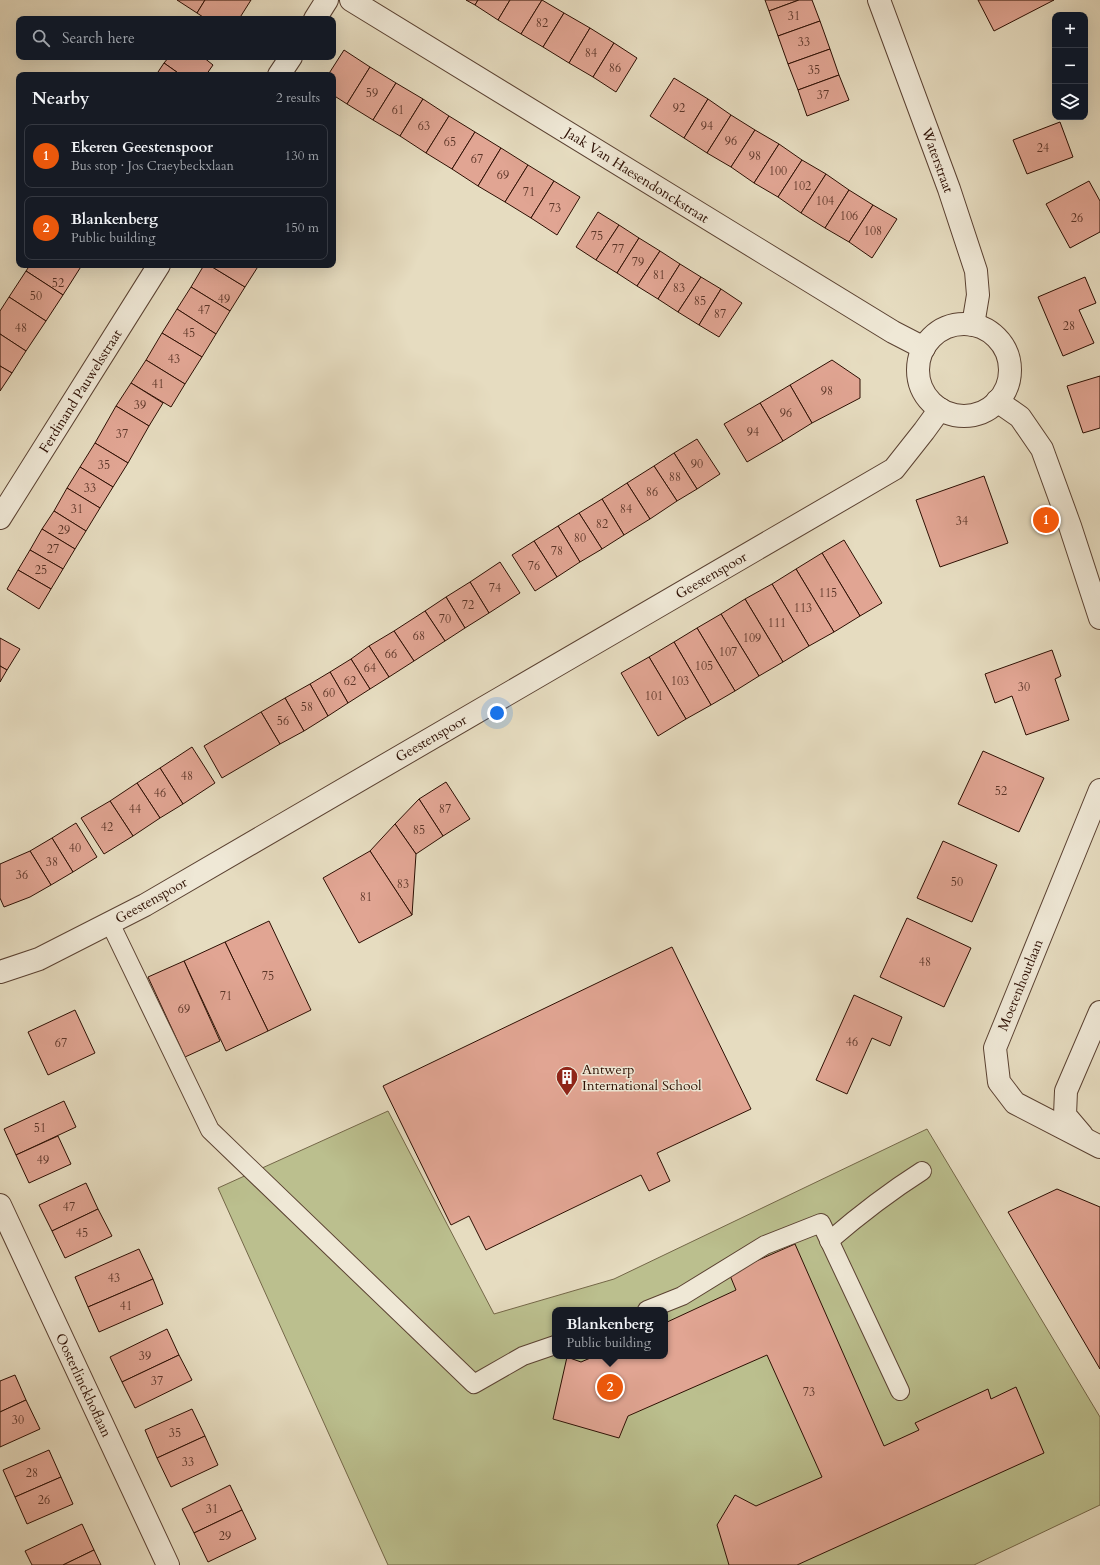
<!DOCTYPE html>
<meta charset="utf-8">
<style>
:root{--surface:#171b24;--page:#242831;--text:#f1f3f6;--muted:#9ea1a6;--line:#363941;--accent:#ea580c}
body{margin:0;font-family:Cardo,serif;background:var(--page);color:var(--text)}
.controls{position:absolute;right:12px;top:12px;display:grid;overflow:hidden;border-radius:8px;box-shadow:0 4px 16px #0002}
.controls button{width:36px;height:36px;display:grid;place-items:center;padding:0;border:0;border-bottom:1px solid var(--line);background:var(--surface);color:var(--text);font:20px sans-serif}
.you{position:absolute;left:497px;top:713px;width:14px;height:14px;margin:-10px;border:3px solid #fff;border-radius:50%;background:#1a73e8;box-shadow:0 0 0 6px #1a73e833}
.badge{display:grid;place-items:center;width:26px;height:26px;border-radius:50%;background:var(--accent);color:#fff;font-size:13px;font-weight:700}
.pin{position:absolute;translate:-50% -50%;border:2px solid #fff;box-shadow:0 1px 4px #0006}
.popup{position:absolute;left:552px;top:1307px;width:116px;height:52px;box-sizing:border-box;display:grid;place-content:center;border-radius:8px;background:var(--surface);filter:drop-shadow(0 1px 3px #0005);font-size:13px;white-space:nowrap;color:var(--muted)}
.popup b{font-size:15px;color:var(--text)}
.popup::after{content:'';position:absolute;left:50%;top:100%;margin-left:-8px;border:8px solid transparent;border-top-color:var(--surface)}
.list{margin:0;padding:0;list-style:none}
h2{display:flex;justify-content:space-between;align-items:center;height:52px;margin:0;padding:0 16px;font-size:17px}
h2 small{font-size:13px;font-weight:400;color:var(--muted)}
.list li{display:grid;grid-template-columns:26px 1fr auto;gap:12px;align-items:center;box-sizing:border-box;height:64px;margin:0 8px 8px;padding:0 8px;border:1px solid var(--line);border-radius:8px}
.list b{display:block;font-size:15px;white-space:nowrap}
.list p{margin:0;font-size:13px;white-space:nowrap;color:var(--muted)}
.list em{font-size:13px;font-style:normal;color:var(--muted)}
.icon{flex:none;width:22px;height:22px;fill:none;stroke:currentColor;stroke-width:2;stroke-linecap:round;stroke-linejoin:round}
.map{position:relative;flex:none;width:1100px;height:1565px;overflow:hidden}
.search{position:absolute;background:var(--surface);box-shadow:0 4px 16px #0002;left:16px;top:16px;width:320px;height:44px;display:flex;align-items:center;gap:10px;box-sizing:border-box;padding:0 14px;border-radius:8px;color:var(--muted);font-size:15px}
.panel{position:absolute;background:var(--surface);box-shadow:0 4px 16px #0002;left:16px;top:72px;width:320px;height:196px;border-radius:8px}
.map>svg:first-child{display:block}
.green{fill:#bbbf8e;stroke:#746748;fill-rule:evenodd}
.building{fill:#e1a593;stroke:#2d0f03}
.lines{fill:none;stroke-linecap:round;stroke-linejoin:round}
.lane-casing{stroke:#5b4232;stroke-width:20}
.street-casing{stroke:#5b4232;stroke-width:24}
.lane{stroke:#efe8d6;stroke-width:18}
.street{stroke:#efe8d6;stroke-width:22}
.labels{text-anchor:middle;stroke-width:3;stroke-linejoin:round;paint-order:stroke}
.number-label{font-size:12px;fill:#5a3427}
.street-label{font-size:14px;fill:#2d0f03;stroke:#efe8d6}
.poi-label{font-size:14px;fill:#2d0f03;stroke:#efe8d6;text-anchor:start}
</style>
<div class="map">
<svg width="1100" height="1565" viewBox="0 0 1100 1565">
<rect width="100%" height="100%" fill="#e6dcc0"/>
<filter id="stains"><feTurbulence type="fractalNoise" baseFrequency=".005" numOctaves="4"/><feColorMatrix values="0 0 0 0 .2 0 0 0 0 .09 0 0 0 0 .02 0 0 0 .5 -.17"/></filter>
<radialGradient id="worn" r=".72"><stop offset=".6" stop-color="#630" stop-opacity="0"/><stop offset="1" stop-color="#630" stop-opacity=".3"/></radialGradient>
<path class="green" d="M388,1111L494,1314L614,1279L927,1129L1100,1417V1505L974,1565H388L218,1188ZM555,1310H665V1356H555Z"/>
<g class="building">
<path d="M177,0H205L197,13Z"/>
<path d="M205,0H251L239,19H206L197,13Z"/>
<path d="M466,0H478L475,5Z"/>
<path d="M478,0H510L498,20L475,5Z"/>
<path d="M510,0H542L521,34L498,20Z"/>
<path d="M542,0L564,13L543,47L521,34Z"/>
<path d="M765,0H799L769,11Z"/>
<path d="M799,0H812L820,21L778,36L769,11Z"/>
<path d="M978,0H1054L994,31Z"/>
<path d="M564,13L590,28L569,63L543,47Z"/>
<path d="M820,21L830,49L788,64L778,36Z"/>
<path d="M590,28L614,43L593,77L569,63Z"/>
<path d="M614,43L637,58L616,92L593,77Z"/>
<path d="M830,49L839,75L798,90L788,64Z"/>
<path d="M344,50L370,67L347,104L333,95V75H328Z"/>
<path d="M169,57H203L213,65L206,75H181L164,63Z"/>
<path d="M164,63L181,75H156Z"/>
<path d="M370,67L396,83L373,120L347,104Z"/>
<path d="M839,75L849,100L807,116L798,90Z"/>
<path d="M674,78L708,99L684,138L650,116Z"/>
<path d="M396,83L423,99L400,136L373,120Z"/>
<path d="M423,99L449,116L426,153L400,136Z"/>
<path d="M708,99L731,115L707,153L684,138Z"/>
<path d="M731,115L755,130L731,167L707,153Z"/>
<path d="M449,116L475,132L452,169L426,153Z"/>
<path d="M1060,122L1073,157L1027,174L1013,140Z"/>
<path d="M755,130L779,144L754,183L731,167Z"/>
<path d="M475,132L501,148L478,186L452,169Z"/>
<path d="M779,144L802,160L778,197L754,183Z"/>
<path d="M501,148L528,165L505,202L478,186Z"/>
<path d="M802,160L826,174L801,213L778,197Z"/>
<path d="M528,165L554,181L531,218L505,202Z"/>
<path d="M826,174L849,190L825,228L801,213Z"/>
<path d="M554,181L580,197L557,235L531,218Z"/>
<path d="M1089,181L1100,201V232L1070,248L1046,204Z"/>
<path d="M849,190L873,205L849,242L825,228Z"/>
<path d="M873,205L897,219L872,258L849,242Z"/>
<path d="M598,212L619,225L596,260L576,247Z"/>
<path d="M619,225L639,238L617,273L596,260Z"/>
<path d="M639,238L660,251L637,286L617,273Z"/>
<path d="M660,251L680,264L658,299L637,286Z"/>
<path d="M680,264L701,277L678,312L658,299Z"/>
<path d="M30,265H82L63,295L26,271Z"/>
<path d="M204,265H209L245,287L230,311L191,287Z"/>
<path d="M209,265H259L245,287Z"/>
<path d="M26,271L63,295L46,321L9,297Z"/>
<path d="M701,277L721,289L699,325L678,312Z"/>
<path d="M1085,277L1096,303L1079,310L1094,343L1063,356L1038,297Z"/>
<path d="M191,287L230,311L216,334L177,309Z"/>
<path d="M721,289L742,303L719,337L699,325Z"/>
<path d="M9,297L46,321L26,351L0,334V311Z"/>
<path d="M177,309L216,334L202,357L162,333Z"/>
<path d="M162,333L202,357L185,384L146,360Z"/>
<path d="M0,334L26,351L12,373L0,366Z"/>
<path d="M146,360L185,384L171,407L131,383Z"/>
<path d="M832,360L860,379V398L812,423L790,385Z"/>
<path d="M0,366L12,373L0,391Z"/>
<path d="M1100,376V428L1083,433L1067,386Z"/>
<path d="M131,383L163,403L149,426L116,406Z"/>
<path d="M790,385L812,423L783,441L760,403Z"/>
<path d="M760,403L783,441L747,462L724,424Z"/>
<path d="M116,406L149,426L128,463L95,443Z"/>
<path d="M697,439L720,474L697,489L674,453Z"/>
<path d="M95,443L128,463L113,487L80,467Z"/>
<path d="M674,453L697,489L677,501L654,466Z"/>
<path d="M654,466L677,501L650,519L627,483Z"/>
<path d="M80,467L113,487L100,508L67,488Z"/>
<path d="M984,476L1008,543L940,567L916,500Z"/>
<path d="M627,483L650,519L624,535L602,499Z"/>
<path d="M67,488L100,508L86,531L54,511Z"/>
<path d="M602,499L624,535L602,549L579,513Z"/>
<path d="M54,511L86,531L75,549L42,529Z"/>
<path d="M579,513L602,549L580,562L558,526Z"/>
<path d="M558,526L580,562L557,577L534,541Z"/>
<path d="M42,529L75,549L63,569L30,550Z"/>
<path d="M844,540L882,603L860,616L822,553Z"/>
<path d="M534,541L557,577L535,591L512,555Z"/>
<path d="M30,550L63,569L51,589L18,570Z"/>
<path d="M822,553L860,616L834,632L796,569Z"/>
<path d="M500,562L520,593L489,613L470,582Z"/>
<path d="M796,569L834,632L809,646L772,584Z"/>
<path d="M18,570L51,589L39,609L7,589Z"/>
<path d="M470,582L489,613L465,628L446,597Z"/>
<path d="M772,584L809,646L783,662L745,599Z"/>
<path d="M446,597L465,628L445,641L425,611Z"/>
<path d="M745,599L783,662L759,676L721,614Z"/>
<path d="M425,611L445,641L414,661L394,631Z"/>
<path d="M721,614L759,676L735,691L697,628Z"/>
<path d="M697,628L735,691L711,705L674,642Z"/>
<path d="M394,631L414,661L389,677L369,646Z"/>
<path d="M0,638L20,649L7,670L0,666Z"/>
<path d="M674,642L711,705L686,719L649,657Z"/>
<path d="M369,646L389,677L370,689L351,659Z"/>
<path d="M1052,650L1061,676L1055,679L1069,720L1026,735L1012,696L995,703L985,674Z"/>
<path d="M649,657L686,719L658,736L621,673Z"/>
<path d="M351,659L370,689L348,703L330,672Z"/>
<path d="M0,666L7,670L0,682Z"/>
<path d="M330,672L348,703L328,716L310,684Z"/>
<path d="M310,684L328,716L304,731L285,698Z"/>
<path d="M285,698L304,731L280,744L261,712Z"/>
<path d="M261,712L280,744L222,778L204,746Z"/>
<path d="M192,747L215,783L183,804L160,768Z"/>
<path d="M983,751L1044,778L1019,832L958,804Z"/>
<path d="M160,768L183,804L160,818L137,783Z"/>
<path d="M446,782L470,819L443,836L419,799Z"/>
<path d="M137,783L160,818L133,836L110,801Z"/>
<path d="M419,799L443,836L416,854L395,824Z"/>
<path d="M110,801L133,836L104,854L81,818Z"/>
<path d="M76,823L97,857L73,872L52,838Z"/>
<path d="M395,824L416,854L412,915L370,851Z"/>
<path d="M52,838L73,872L51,885L30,851Z"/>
<path d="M943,841L997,865L972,922L917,898Z"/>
<path d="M30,851L51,885L30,897L4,907L0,898V864Z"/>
<path d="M370,851L412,915L359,943L323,878Z"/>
<path d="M907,918L971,948L944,1007L880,977Z"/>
<path d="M269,921L311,1010L268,1031L225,942Z"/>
<path d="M225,942L268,1031L226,1051L184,961Z"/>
<path d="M672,947L751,1109L657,1153L670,1181L649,1191L641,1175L486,1250L469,1216L451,1225L383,1086Z"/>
<path d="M184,961L220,1041L185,1057L148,977Z"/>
<path d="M854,995L902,1017L890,1046L872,1038L847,1094L816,1080Z"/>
<path d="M75,1010L95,1053L48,1075L28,1032Z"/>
<path d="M64,1101L76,1127L16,1155L4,1129Z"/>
<path d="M58,1136L71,1164L29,1183L16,1155Z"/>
<path d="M86,1183L98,1209L52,1231L39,1205Z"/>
<path d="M1057,1189L1100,1207V1369L1008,1212Z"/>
<path d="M98,1209L112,1236L65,1258L52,1231Z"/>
<path d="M795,1244L884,1446L919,1430L915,1423L988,1389L991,1399L1016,1387L1044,1453L797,1565H729L717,1525L735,1495L756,1506L822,1477L767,1355L628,1416L619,1438L553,1419L567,1357L581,1362L595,1356H665V1323L736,1290L729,1273Z"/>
<path d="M139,1249L153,1279L88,1307L75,1277Z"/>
<path d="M153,1279L163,1304L99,1332L88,1307Z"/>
<path d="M167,1329L179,1355L122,1382L110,1357Z"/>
<path d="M179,1355L192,1380L135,1408L122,1382Z"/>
<path d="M15,1375L26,1400L0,1412V1381Z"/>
<path d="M26,1400L40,1429L0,1447V1412Z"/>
<path d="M192,1409L205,1436L157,1458L145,1430Z"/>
<path d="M205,1436L218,1465L171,1487L157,1458Z"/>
<path d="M49,1450L61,1477L15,1497L3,1470Z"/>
<path d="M61,1477L73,1504L27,1524L15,1497Z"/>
<path d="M230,1485L242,1510L194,1533L182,1509Z"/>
<path d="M242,1510L256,1539L208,1562L194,1533Z"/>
<path d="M82,1524L94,1550L63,1565H32L25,1551Z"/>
<path d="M94,1550L101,1565H63Z"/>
</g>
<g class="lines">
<g class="lane-casing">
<g id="lane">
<path d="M110,923L210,1130L474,1384L523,1356L555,1345"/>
<path d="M829,1241C858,1216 889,1192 922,1171"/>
<path d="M647,1310L682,1296L765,1245L821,1223L900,1391"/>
</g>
</g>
<g class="street-casing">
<g id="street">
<path d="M351,0L893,332L924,348"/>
<path d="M879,0L949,189L976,271L978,295L973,325"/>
<path d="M315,19L327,0"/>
<path d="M279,75L291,57"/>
<circle cx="964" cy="370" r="46"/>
<path d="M997,401L1020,417L1042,449L1070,526L1100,618"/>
<path d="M0,518L159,265"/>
<path d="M1100,790L995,1048L999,1082L1015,1103L1100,1147"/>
<path d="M0,972L39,959L145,905L894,469L924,431L940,409"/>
<path d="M1082,1135L1065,1115L1066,1091L1100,1012"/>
<path d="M0,1205L168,1565"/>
</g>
</g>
<use href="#lane" class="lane"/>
<use href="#street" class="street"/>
</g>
<defs>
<g id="building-pin" transform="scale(1.15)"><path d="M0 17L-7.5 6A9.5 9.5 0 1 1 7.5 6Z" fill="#8f2418" stroke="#efe8d6"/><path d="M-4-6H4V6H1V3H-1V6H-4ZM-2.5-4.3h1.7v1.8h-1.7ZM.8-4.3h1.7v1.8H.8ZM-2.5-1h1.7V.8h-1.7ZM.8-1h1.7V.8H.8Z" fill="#fff"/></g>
</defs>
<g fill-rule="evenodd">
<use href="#building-pin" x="567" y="1077"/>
</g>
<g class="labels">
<g class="number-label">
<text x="794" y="20">31</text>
<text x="542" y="27">82</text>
<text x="804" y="46">33</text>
<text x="591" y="57">84</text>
<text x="615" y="72">86</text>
<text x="814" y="74">35</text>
<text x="372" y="97">59</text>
<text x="823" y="99">37</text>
<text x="679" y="112">92</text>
<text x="398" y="114">61</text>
<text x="424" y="130">63</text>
<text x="707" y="130">94</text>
<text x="731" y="145">96</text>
<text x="450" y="146">65</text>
<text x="1043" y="152">24</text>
<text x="755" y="160">98</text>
<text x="477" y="163">67</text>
<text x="778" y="175">100</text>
<text x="503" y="179">69</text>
<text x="802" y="190">102</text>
<text x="529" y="196">71</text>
<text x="825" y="205">104</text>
<text x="555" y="212">73</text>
<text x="849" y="220">106</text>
<text x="1077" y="222">26</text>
<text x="873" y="235">108</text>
<text x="597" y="240">75</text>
<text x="618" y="253">77</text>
<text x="638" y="266">79</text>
<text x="659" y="279">81</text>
<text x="58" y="287">52</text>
<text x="679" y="292">83</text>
<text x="36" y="300">50</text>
<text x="224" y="303">49</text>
<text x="700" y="305">85</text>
<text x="204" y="314">47</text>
<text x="720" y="318">87</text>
<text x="1069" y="330">28</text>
<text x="21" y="332">48</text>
<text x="189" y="337">45</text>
<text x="174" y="363">43</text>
<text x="158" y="388">41</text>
<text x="827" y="395">98</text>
<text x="140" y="409">39</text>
<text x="786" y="417">96</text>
<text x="753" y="436">94</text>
<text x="122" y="438">37</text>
<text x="697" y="468">90</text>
<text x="104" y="469">35</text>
<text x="675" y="481">88</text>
<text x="90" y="492">33</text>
<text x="652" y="496">86</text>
<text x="77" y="513">31</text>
<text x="626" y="513">84</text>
<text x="962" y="525">34</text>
<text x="602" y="528">82</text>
<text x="64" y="534">29</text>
<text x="580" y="542">80</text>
<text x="53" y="553">27</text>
<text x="557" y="555">78</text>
<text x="534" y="570">76</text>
<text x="41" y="574">25</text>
<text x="495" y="592">74</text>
<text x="828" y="597">115</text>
<text x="468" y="609">72</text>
<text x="803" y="612">113</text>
<text x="445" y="623">70</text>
<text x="777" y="627">111</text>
<text x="419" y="640">68</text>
<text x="752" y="642">109</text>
<text x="728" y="656">107</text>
<text x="391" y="658">66</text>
<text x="704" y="670">105</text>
<text x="370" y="672">64</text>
<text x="350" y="685">62</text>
<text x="680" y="685">103</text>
<text x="1024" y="691">30</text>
<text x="329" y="697">60</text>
<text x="654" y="700">101</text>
<text x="307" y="711">58</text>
<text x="283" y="725">56</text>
<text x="187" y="780">48</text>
<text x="1001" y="795">52</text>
<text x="160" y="797">46</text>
<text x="135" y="813">44</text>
<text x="445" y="813">87</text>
<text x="107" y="831">42</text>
<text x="419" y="834">85</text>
<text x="75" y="852">40</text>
<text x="52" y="866">38</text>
<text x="22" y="879">36</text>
<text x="957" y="886">50</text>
<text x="403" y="888">83</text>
<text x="366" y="901">81</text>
<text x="925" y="966">48</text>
<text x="268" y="980">75</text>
<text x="226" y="1000">71</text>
<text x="184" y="1013">69</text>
<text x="852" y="1046">46</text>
<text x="61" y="1047">67</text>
<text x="40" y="1132">51</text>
<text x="43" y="1164">49</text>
<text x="69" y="1211">47</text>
<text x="82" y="1237">45</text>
<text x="114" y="1282">43</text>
<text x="126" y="1310">41</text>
<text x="145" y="1360">39</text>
<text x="157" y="1385">37</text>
<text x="809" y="1396">73</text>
<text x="18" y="1424">30</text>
<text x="175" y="1437">35</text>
<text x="188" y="1466">33</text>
<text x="32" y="1477">28</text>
<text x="44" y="1504">26</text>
<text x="212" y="1513">31</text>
<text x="225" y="1540">29</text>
</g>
<g class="street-label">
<text transform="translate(938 160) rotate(70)" y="5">Waterstraat</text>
<text transform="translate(637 175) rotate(32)" y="5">Jaak Van Haesendonckstraat</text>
<text transform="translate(80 391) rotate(-58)" y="5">Ferdinand Pauwelsstraat</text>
<text transform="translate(711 575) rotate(-30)" y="5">Geestenspoor</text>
<text transform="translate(431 738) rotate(-30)" y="5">Geestenspoor</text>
<text transform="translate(151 900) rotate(-29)" y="5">Geestenspoor</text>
<text transform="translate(1020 985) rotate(-68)" y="5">Moerenhoutlaan</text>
<text transform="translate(84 1385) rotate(65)" y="5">Oosterlinckhoflaan</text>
</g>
<g class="poi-label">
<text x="582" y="1074">Antwerp<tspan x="582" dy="16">International School</tspan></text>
</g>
</g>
<rect width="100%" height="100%" filter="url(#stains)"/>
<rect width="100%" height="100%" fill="url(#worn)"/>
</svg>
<div class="controls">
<button>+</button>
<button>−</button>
<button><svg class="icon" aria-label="layers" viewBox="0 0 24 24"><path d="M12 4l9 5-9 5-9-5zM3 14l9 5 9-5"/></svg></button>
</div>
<div class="you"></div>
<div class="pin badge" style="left:1046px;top:520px">1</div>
<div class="pin badge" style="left:610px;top:1387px">2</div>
<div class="popup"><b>Blankenberg</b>Public building</div>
<div class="search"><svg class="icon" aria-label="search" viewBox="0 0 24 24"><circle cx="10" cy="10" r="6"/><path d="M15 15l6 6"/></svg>Search here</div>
<section class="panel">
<h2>Nearby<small>2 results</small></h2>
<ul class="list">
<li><span class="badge">1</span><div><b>Ekeren Geestenspoor</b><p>Bus stop · Jos Craeybeckxlaan</p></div><em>130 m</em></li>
<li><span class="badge">2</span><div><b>Blankenberg</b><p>Public building</p></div><em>150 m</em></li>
</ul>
</section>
</div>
